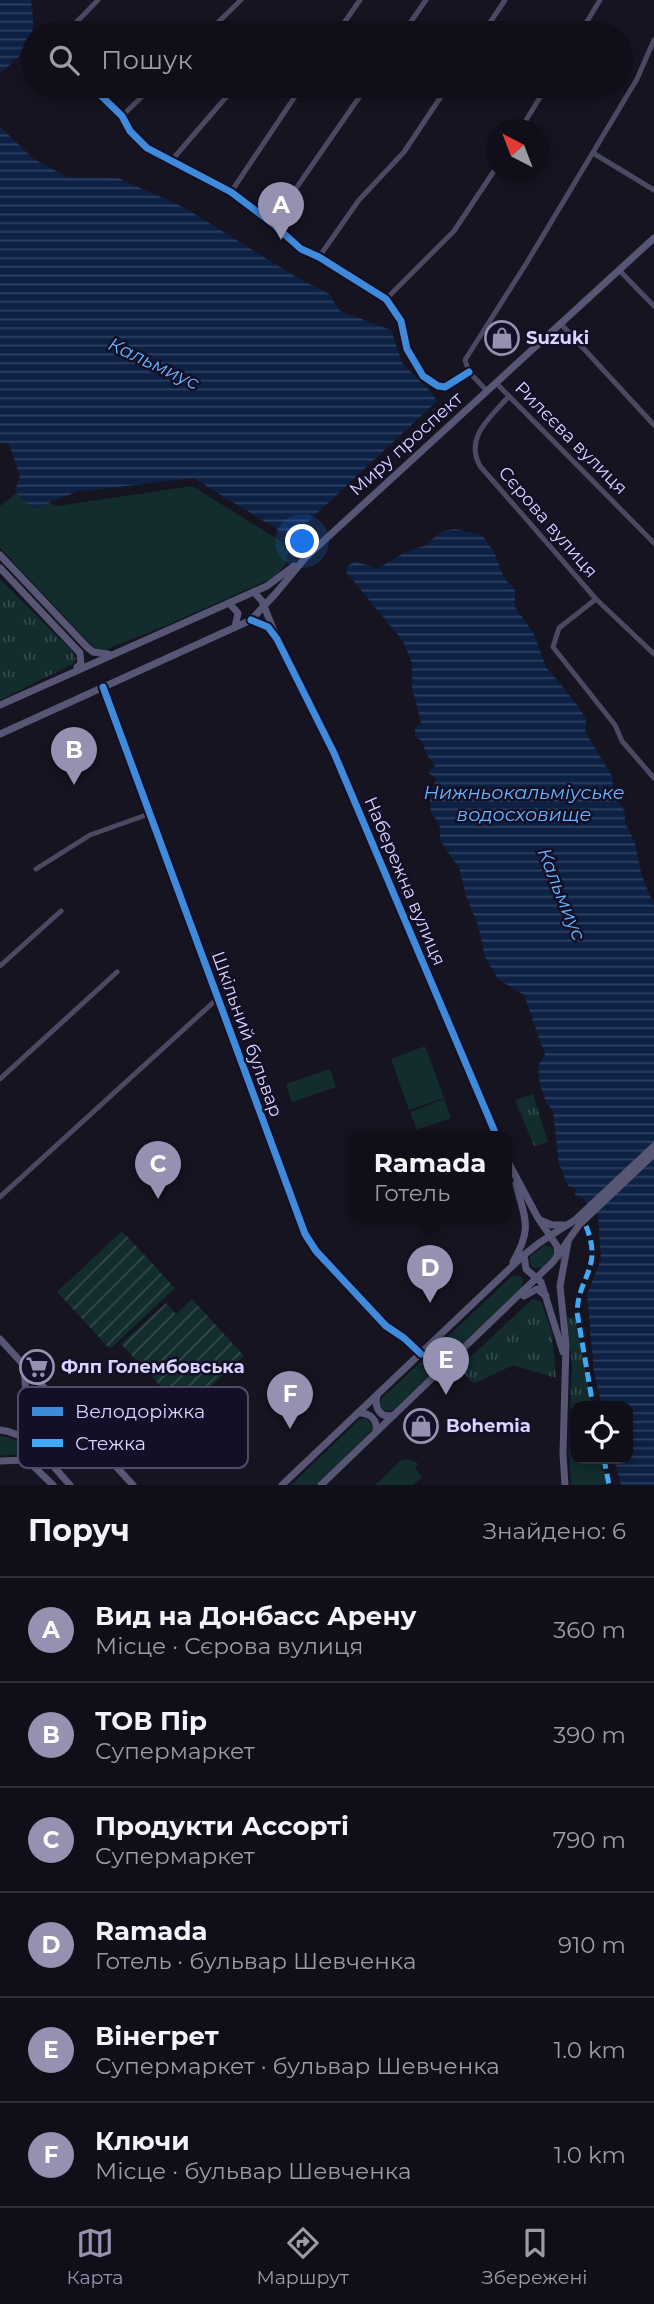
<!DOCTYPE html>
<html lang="uk">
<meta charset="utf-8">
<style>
:root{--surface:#100f19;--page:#191822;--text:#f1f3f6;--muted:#9c9ca2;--line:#302f38;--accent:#9591b1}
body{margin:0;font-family:Montserrat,sans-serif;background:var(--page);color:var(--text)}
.controls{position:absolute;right:21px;bottom:21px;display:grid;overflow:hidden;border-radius:14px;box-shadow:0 4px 10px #0003}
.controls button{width:63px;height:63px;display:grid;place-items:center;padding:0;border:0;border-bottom:2px solid var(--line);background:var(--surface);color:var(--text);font:35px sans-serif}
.compass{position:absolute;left:486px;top:119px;width:63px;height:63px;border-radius:50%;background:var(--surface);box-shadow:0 4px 10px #0003;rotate:318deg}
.you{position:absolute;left:303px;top:542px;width:24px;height:24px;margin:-18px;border:5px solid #fff;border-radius:50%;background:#1a73e8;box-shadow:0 0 0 10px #1a73e833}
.badge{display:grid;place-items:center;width:46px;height:46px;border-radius:50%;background:var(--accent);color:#fff;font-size:23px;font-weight:700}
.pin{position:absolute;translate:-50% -58px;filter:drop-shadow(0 2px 4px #0008)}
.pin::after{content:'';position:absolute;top:37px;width:24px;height:21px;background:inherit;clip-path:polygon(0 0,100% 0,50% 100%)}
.popup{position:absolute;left:348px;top:1131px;width:164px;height:91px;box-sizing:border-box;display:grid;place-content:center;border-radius:14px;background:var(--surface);filter:drop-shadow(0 2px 5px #0005);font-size:23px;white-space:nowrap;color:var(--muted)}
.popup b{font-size:26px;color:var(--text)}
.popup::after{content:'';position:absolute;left:50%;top:100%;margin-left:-14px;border:14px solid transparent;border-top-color:var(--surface)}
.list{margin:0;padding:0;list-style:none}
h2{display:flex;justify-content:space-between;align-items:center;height:91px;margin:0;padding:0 28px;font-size:30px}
h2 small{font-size:23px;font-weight:400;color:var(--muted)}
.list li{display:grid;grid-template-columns:46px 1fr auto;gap:21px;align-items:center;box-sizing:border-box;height:105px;padding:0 28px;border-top:2px solid var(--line)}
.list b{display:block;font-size:26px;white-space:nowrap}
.list p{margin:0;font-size:23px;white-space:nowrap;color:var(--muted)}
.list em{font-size:23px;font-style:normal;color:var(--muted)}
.icon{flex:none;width:38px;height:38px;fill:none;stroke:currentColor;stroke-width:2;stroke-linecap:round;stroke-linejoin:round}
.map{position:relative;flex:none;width:654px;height:1485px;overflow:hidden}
.search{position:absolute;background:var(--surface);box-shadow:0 4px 10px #0003;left:21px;right:21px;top:21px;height:77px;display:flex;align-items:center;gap:18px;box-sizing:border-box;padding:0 24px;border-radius:38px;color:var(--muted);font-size:26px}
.sheet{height:721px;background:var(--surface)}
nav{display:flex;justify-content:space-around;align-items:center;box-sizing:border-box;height:98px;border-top:2px solid var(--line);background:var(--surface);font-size:19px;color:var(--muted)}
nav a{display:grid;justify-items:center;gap:4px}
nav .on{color:var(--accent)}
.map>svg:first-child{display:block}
.grass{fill:#132c2d}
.park{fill:url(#park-tufts)}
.garden{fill:url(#garden-furrows)}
.water{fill:url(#water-rules)}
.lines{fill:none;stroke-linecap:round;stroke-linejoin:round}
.street{stroke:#4a4962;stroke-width:5}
.secondary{stroke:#575674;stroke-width:7}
.quiet{stroke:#3fa9f5;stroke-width:5;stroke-dasharray:10 5;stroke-linecap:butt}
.cycleway-casing{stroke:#130f26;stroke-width:11}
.cycleway{stroke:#408adc;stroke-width:7}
.labels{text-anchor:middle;stroke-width:5;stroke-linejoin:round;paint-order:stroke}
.poi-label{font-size:18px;font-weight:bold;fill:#d9d4ff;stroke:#130f26;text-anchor:start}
.street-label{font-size:18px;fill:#d9d4ff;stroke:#130f26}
.water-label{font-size:19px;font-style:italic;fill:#62b6ff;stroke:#130f26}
.key{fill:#130f26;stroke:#4e4a67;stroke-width:2}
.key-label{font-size:19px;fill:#d9d4ff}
</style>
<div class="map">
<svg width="654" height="1485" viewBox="0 0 654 1485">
<defs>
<pattern id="park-tufts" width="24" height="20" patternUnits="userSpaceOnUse" patternTransform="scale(1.75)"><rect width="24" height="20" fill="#132c2d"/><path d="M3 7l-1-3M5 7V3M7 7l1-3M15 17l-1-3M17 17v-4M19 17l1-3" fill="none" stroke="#354a4c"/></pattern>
<pattern id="garden-furrows" width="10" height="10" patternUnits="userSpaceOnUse" patternTransform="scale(1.75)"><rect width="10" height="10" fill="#132c2d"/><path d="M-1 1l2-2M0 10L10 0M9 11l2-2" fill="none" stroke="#354a4c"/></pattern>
<pattern id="water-rules" width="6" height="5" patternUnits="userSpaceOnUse" patternTransform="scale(1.75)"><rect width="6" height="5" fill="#0d2144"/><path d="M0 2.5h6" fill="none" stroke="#304060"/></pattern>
</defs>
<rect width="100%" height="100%" fill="#161421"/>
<g class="grass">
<path d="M192,486L282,542L288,552L285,565L275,577L163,627L102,651L96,650L0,548V506L20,490L57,506Z"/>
<path d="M425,1046L444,1098L409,1110L391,1059Z"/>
<path d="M330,1069L336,1087L292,1102L286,1084Z"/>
<path d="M444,1099L451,1118L417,1130L410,1112Z"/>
<path d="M545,1245L552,1247L555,1255L542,1268H534L530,1265V1256Z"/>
<path d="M517,1275L523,1278L522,1287L392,1411L382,1410L380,1406L381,1399L512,1276Z"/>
<path d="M365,1418L371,1423L373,1429L316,1485H291L359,1420Z"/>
<path d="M570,1419H575V1459H602L603,1466L601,1469L605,1472L607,1485H571L569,1455Z"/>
<path d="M0,1436C9,1437 21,1440 25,1449L23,1454L0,1456Z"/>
<path d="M409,1459L419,1464L415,1467L422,1478L412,1485H375L401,1460Z"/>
</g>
<g class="park">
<path d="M0,579L72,651L76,659L73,664L0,700Z"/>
<path d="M533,1094L548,1142L534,1146L515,1100Z"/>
<path d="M532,1299L541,1301L552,1332L556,1378L513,1365L476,1383L472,1382L459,1368Z"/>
<path d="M575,1317L592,1406H575V1415H570L572,1364L567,1318Z"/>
</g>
<g class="garden">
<path d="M122,1231L175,1288L110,1349L57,1292Z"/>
<path d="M192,1299L244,1356L184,1411L121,1344L166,1303L176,1314Z"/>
</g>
<g class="water">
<path d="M0,0H31C37,40 30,49 0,73Z"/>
<path d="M0,127L34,159L67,177L118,178L185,208L296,277L329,294L340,311L391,330L402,363L430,391L437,401L300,529L282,532L193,478L76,492L33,509L15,491L20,476L9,444L0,443Z"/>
<path d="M456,529L482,535L494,552L504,578L515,590V607L533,632L546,667L575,702L586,719L585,731L613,778L612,791L625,812V823L635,843L641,873L654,906V1485H621L614,1459H628V1406H602L594,1372L587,1294L601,1260L598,1216L583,1198L575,1195L576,1189L568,1186L559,1164L553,1111L546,1102L540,1085L538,1066L545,1055L524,995L498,979L485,957L478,925L466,896L459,868L440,840V827L431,811L430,799L436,779L428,772L435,766L427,755L421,740L415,737V727L421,723L416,701L412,691V663L403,641L346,572L347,567L355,561L377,569L406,552L426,545L442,531Z"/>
</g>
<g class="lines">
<g class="street">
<path d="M66,33L98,0"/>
<path d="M207,33L241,0"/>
<path d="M337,33L360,0"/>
<path d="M403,33L426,0"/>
<path d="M483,33L505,0"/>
<path d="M580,33L600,0"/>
<path d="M91,86L122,116L130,131L147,148L231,192L272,223L301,249L319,257L386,299L401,321L407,349L423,376L438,386L445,387L469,372"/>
<path d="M122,116L153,86"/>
<path d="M520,130L547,86"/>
<path d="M593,153L654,190"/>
<path d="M171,161L228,95"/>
<path d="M231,192L302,86"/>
<path d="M272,223L367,86"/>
<path d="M319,257L359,200L404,152L448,86"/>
<path d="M619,270L654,306"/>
<path d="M386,299L454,231L496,168"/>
<path d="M561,324L654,425"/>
<path d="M496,383L654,543"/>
<path d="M487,391L469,372L465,360L526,264L637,79L654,40"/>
<path d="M509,396C491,417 464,437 480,466L596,599L654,654"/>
<path d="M596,599L559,628L553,647L615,725L622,741L654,778"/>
<path d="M103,687L305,1234L316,1251L386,1326L404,1338L421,1354"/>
<path d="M36,869L90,835L149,814"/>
<path d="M0,966L61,911"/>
<path d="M0,1079L117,972"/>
<path d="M0,1197L217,999"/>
</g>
<g class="secondary">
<path d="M0,555L87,647L93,652L108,654"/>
<path d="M0,568L80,653L81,664L77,667"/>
<path d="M254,592L262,601L274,631"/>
<path d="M229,603L238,613L235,627"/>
<path d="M251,620L268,627L277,639L334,753L497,1137"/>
<path d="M0,705L267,586L294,566"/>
<path d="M0,734L251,620L276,593L306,557L654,238"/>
<path d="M507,1160L538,1218L557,1246L558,1256"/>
<path d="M540,1220L552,1225H565"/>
<path d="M524,1255L526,1269L541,1282L563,1352"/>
<path d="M513,1262C533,1227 525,1220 516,1184"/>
<path d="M524,1296L537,1289L546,1296"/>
<path d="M0,1339L133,1485"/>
<path d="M24,1366L29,1441L27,1460"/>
<path d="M377,1395C374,1408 380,1419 394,1415"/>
<path d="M358,1413C370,1412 378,1420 376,1432"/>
<path d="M0,1430C31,1433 50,1464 70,1485"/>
<path d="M0,1461L27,1460L53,1485"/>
<path d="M282,1485L524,1255L539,1243L575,1220L654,1146"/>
<path d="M321,1485L553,1262L579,1225L654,1154"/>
<path d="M565,1485L563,1454L566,1344L560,1286L568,1242"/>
</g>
<g class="quiet">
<path d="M586,1226C603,1268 579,1275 577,1312L593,1406"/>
<path d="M604,1459L609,1485"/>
</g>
<g class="cycleway-casing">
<g id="cycleway">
<path d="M91,86L122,116L130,131L147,148L231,192L272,223L301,249L319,257L386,299L401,321L407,349L423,376L438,386L445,387L469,372"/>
<path d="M251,620L268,627L277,639L334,753L497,1137"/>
<path d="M103,687L305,1234L316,1251L386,1326L404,1338L421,1354"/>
</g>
</g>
<use href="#cycleway" class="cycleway"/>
</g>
<defs>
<g id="shop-ring" transform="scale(1.75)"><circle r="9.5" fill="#130f26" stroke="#9591b1" stroke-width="1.5"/><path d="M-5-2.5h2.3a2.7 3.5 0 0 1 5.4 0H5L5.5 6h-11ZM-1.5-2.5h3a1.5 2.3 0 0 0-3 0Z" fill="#9591b1"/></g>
<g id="supermarket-ring" transform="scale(1.75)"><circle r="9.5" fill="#130f26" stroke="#9591b1" stroke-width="1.5"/><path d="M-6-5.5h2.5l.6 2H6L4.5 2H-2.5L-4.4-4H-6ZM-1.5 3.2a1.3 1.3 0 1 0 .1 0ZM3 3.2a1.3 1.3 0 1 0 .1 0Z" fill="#9591b1"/></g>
</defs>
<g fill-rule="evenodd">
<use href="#shop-ring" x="502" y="338"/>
<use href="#supermarket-ring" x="37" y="1367"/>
<use href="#shop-ring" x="421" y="1426"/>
</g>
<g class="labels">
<g class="poi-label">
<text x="526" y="344">Suzuki</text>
<text x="61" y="1373">Флп Голембовська</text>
<text x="446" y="1432">Bohemia</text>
</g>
<g class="street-label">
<text transform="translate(571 438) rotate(45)" y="6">Рилєєва вулиця</text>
<text transform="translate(406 444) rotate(-42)" y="6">Миру проспект</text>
<text transform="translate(548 522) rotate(49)" y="6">Сєрова вулиця</text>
<text transform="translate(405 881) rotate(67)" y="6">Набережна вулиця</text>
<text transform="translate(247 1034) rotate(70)" y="6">Шкільний бульвар</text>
</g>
<g class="water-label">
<text transform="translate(154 363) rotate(25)" y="7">Кальмиус</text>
<text x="524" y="799">Нижньокальміуське<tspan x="524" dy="22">водосховище</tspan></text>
<text transform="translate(562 894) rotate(68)" y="7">Кальмиус</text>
</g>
</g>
<rect x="18" y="1387" width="230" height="81" rx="10" class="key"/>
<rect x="32" y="1407" width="31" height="9" fill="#408adc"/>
<rect x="32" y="1439" width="31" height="8" fill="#3fa9f5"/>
<g class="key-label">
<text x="75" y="1418">Велодоріжка</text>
<text x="75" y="1450">Стежка</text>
</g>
</svg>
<div class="controls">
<button><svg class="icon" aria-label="locate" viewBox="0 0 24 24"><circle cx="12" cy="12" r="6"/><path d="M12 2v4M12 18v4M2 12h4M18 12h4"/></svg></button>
</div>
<svg class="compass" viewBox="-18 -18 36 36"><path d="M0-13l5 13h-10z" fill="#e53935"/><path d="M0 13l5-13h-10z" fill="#9c9ca2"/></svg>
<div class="you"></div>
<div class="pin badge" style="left:281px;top:240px">A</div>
<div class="pin badge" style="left:74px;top:785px">B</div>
<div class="pin badge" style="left:158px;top:1199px">C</div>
<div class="pin badge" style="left:430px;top:1303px">D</div>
<div class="popup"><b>Ramada</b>Готель</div>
<div class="pin badge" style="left:446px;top:1395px">E</div>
<div class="pin badge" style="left:290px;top:1429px">F</div>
<div class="search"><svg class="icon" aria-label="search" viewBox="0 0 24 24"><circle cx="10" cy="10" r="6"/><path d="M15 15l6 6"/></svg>Пошук</div>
</div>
<section class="sheet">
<h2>Поруч<small>Знайдено: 6</small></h2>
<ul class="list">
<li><span class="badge">A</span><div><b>Вид на Донбасс Арену</b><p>Місце · Сєрова вулиця</p></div><em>360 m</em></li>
<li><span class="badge">B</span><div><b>ТОВ Пір</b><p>Супермаркет</p></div><em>390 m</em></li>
<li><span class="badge">C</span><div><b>Продукти Ассорті</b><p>Супермаркет</p></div><em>790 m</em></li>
<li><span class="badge">D</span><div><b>Ramada</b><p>Готель · бульвар Шевченка</p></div><em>910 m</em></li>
<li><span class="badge">E</span><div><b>Вінегрет</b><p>Супермаркет · бульвар Шевченка</p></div><em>1.0 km</em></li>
<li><span class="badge">F</span><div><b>Ключи</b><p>Місце · бульвар Шевченка</p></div><em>1.0 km</em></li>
</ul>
</section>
<nav>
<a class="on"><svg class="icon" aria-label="map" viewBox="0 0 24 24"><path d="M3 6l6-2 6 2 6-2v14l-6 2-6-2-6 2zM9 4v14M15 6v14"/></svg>Карта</a>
<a><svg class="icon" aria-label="directions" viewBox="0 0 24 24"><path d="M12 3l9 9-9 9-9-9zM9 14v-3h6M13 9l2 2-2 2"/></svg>Маршрут</a>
<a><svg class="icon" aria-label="saved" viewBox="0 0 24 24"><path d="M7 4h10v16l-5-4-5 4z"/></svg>Збережені</a>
</nav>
